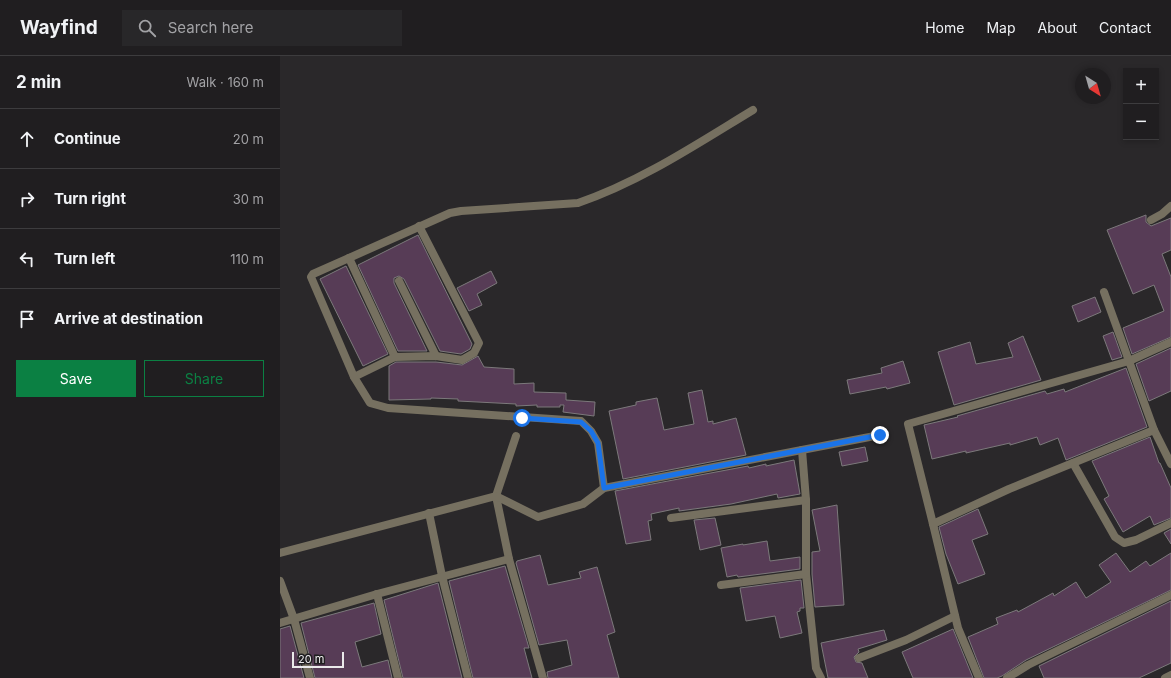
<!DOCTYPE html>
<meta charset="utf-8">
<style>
:root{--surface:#201e20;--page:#282729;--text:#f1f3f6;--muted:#a2a2a5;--line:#3d3c3e;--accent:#0b8043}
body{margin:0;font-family:Inter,sans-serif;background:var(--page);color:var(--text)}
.controls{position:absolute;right:12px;top:12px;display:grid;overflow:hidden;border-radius:0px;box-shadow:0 2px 6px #0003}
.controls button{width:36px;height:36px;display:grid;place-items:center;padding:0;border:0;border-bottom:1px solid var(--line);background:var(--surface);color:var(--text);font:20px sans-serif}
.compass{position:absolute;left:795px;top:12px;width:36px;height:36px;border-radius:50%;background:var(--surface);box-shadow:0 2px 6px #0003;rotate:143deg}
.scale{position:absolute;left:12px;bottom:10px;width:52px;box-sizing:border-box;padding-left:4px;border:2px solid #eae9ea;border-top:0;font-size:11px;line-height:14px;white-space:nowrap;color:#eae9ea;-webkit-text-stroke:3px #201e20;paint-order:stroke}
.stop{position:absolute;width:12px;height:12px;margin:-9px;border:3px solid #1a73e8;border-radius:50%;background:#fff}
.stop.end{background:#1a73e8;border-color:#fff;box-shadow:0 1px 4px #0008}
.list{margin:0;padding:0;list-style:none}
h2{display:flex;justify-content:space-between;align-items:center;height:52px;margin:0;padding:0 16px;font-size:17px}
h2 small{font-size:13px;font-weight:400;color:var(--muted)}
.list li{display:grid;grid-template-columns:26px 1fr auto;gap:12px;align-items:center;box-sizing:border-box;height:60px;padding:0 16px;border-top:1px solid var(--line)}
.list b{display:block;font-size:15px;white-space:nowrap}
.list em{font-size:13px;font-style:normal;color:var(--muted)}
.actions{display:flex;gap:8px;padding:12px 16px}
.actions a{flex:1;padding:9px 0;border:1px solid var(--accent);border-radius:0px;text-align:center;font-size:14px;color:var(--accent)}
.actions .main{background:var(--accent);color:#fff}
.icon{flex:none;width:22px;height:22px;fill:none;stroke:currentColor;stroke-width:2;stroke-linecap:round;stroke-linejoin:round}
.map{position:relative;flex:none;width:891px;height:622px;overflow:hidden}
header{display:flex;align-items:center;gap:24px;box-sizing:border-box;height:56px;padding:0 20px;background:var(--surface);border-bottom:1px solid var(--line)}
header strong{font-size:19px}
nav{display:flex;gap:22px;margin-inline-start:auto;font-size:14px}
.search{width:280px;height:36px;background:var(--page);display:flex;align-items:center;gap:10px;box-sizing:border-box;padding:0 14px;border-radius:0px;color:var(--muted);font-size:15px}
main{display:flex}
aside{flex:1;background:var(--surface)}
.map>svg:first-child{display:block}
.building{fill:#573c56;stroke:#7c797b}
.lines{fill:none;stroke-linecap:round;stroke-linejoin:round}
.minor{stroke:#767060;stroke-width:8}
.tertiary{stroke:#767060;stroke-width:8}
.route{stroke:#1a73e8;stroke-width:5}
</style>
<header>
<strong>Wayfind</strong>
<div class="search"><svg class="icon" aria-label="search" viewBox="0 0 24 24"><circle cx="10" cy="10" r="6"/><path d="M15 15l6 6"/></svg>Search here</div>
<nav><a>Home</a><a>Map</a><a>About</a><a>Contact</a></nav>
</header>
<main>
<aside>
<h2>2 min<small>Walk · 160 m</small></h2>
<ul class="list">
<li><svg class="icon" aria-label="ahead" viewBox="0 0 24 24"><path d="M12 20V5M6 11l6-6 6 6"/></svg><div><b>Continue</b></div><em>20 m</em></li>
<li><svg class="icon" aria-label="right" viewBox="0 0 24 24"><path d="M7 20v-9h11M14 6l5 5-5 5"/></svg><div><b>Turn right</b></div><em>30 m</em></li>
<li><svg class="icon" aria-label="left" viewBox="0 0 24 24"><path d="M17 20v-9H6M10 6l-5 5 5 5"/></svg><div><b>Turn left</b></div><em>110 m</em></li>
<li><svg class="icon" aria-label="arrive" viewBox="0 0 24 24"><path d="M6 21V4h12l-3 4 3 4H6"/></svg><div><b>Arrive at destination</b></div></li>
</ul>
<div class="actions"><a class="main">Save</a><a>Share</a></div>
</aside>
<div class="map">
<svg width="891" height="622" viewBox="0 0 891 622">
<rect width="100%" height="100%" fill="#2a282a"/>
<g class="building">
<path d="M866,159V166L871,170L891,162V194L882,198L891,221V281L852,298L843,272L884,255L874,229L853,238L827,174Z"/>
<path d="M138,179L192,288L190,293L181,298L160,295L124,223L119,220L114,222V227L147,295H118L78,209Z"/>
<path d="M66,210L108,298L83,310L40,223Z"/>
<path d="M211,215L217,227L197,238L202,249L189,255L177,232Z"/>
<path d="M815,241L821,256L798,266L792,250Z"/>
<path d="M833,276L842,301L832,304L823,280Z"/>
<path d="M743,280L761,324L674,349L658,296L690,286L696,308L733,301L728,287Z"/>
<path d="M891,292V335L869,345L856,308Z"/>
<path d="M198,300L204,311L234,313V328L254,327V336L286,337V344L315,346L314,360L283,356L284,349H280V351H257V349L236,350V348L178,345V343L151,342V343L109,344V310L116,306H156L182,309Z"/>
<path d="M623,305L630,327L607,333L606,331L570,338L567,324L602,317L601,312Z"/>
<path d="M846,312L867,371L786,404L778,382L760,389L757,381L730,389V387L686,397V395L652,403L644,369L678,361L677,360L765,335L767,338L784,333L785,336Z"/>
<path d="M422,334L428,366L433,365V368L456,362L466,399L343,423L329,355L356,349V346L377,342L384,374L414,368L408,337Z"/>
<path d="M870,381L879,407H880L891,432V462L874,469L870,460L843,476L824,443L829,440L812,405Z"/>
<path d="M585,391L588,405L562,410L559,396Z"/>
<path d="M514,404L520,438L498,442L497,438L451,448L399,455V452L371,458L372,464L368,465L371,484L346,488L335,435L468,410L469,412L486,408V410Z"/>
<path d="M557,449L564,549L535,551L532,518V496L540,495L532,454Z"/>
<path d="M698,453L708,478L692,484L705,518L678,528L666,498L659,471Z"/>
<path d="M435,462L441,489L420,494L414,464Z"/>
<path d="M891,473V488L884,477Z"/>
<path d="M487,485L490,505L520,501V513L458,521L457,519L447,521L441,492L463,488V489Z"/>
<path d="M836,497L850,516L866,505L870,510L891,497V534L746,604L722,620L717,622H704L688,581L718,568L716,562L737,554L738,556L773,537L774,540L796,526L806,542L831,526L819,509Z"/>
<path d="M260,499L268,529L301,522L299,516L317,511L335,576L327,579L339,622H268L267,616L292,609L287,584L259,589L236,507L237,505Z"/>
<path d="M225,510L249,592H244L252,622H193L169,525Z"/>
<path d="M521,524L524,552H520V555L517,556L522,577L500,582L495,560L466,565L460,532Z"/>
<path d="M158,527L182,622H123L104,544Z"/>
<path d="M891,545V607L859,622H764L759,610Z"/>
<path d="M94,547L101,578L75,586L82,611L108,604L112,622H35L21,567Z"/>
<path d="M10,570L24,622H0V573Z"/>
<path d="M673,573L693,622H633L622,596Z"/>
<path d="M604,574L607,584L578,593L579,596L574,601L576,606L582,607L588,622H548L541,587Z"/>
</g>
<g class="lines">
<g class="minor">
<path d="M871,164L882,158L891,150"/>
<path d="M69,202L115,301"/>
<path d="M119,225L156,300"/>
<path d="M824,236L874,374L891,408"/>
<path d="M74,321L115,301L156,300L182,304L194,297L199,287L139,170"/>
<path d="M236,380L216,440L229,503L263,622"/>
<path d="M522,394L526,444V518L536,612L541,622"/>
<path d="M793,407L835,481L844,487L856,484L891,467"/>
<path d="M324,432L318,387L311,375L301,365L108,352L90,347L74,321L31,221L33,218L170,157L181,155L298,147C360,126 417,88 473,54"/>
<path d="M149,457L162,520L188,622"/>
<path d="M391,462L526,444"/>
<path d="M653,468L729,433L874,374"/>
<path d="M0,497L216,440L258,461L303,448L324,432L600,379"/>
<path d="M0,525L14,563L30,622"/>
<path d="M441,529L526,518"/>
<path d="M97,538L118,622"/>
<path d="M0,567L97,538L229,503"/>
<path d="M579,602L626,584L675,560"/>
<path d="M699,622L678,572L653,468L628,368L849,305L891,286"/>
<path d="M727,622L748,609L891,539"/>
</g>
<path class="tertiary" d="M885,622L891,619"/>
</g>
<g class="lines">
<path class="route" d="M242,362L301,366L311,375L318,387L324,432L600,379"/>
</g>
</svg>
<div class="controls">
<button>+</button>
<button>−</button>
</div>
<svg class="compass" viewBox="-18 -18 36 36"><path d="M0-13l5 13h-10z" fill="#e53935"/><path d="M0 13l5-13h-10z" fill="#a2a2a5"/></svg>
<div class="scale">20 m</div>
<div class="stop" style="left:242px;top:362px"></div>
<div class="stop end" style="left:600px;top:379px"></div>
</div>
</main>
